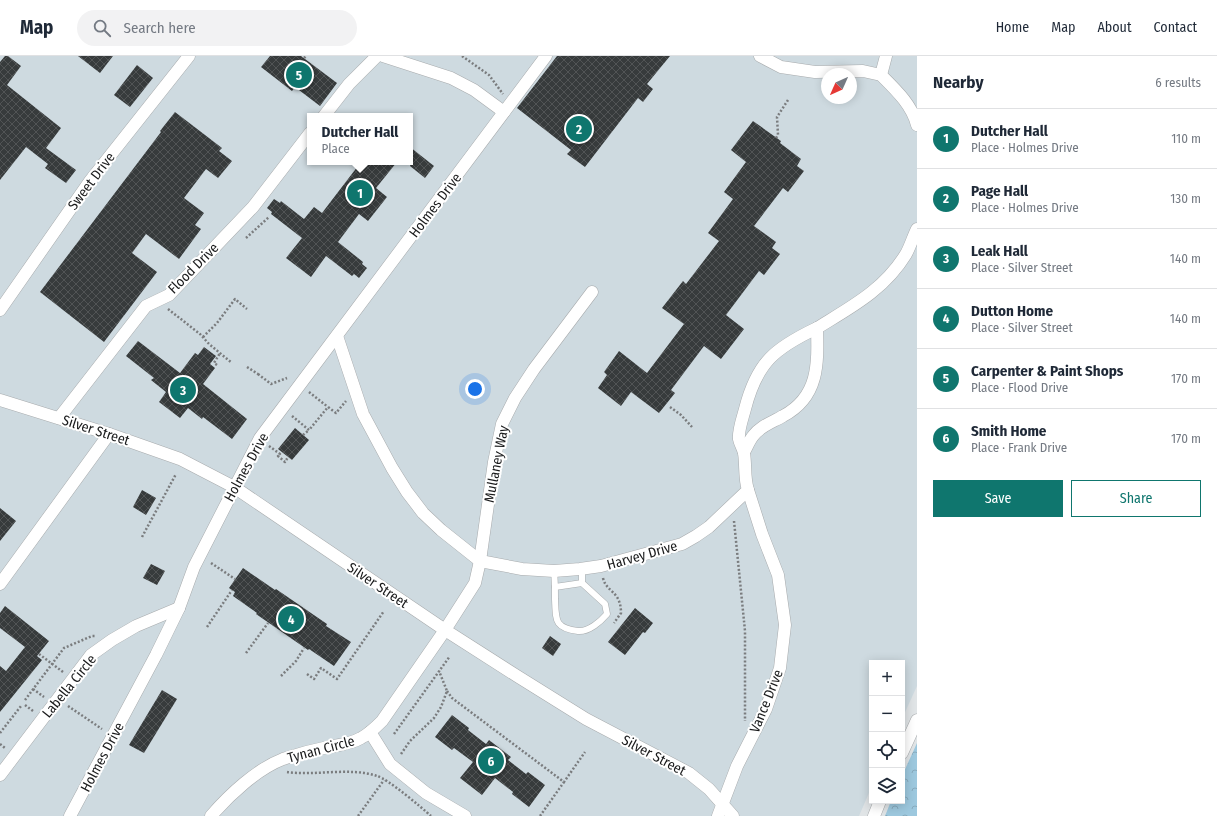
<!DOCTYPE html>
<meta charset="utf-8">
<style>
:root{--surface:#fff;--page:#f2f2f3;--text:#1f2937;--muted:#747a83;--line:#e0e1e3;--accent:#0f766e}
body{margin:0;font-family:"Fira Sans Condensed",sans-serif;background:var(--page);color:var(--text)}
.controls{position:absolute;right:12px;bottom:12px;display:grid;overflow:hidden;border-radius:0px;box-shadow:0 2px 10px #0003}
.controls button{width:36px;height:36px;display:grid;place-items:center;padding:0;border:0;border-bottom:1px solid var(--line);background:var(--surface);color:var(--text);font:20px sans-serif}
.compass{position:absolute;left:821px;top:12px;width:36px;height:36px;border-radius:50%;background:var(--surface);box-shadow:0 2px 10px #0003;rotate:225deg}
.you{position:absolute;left:475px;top:333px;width:14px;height:14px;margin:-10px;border:3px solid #fff;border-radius:50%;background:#1a73e8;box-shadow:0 0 0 6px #1a73e833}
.badge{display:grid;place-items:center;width:26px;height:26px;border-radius:50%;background:var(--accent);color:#fff;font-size:13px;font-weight:700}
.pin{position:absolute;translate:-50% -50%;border:2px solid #fff;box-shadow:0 1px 4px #0006}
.popup{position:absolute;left:307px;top:57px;width:106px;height:52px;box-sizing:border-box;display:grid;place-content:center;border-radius:0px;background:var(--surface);filter:drop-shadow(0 1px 3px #0005);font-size:13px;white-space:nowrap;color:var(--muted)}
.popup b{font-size:15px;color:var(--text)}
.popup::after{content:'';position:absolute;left:50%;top:100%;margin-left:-8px;border:8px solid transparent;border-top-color:var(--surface)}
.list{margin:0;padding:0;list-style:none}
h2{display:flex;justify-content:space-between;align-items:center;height:52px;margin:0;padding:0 16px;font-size:17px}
h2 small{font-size:13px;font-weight:400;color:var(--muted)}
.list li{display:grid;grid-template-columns:26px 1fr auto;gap:12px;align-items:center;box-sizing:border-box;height:60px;padding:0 16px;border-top:1px solid var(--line)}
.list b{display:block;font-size:15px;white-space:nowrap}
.list p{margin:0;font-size:13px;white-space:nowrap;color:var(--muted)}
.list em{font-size:13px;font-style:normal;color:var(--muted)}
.actions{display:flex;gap:8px;padding:12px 16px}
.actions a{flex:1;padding:9px 0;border:1px solid var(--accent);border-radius:0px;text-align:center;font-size:14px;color:var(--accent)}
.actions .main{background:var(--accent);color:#fff}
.icon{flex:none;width:22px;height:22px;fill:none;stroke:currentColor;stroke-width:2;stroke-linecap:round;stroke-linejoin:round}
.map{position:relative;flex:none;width:917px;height:760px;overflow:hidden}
header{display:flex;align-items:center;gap:24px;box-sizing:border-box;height:56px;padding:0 20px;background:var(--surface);border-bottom:1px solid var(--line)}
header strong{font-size:19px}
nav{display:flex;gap:22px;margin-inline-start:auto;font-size:14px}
.search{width:280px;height:36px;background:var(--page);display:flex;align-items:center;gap:10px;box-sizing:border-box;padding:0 14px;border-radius:22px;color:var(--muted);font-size:15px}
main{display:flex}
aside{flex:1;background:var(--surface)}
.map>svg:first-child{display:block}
.built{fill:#cedae0;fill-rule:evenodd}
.forest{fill:url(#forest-crowns)}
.building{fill:url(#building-cross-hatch)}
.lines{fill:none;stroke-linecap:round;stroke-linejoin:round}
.lane-casing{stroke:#a8abad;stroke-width:7}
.street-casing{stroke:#a8abad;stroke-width:13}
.path{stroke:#7a7c7e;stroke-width:2.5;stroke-dasharray:2 2;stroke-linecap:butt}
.lane{stroke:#fff;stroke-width:6}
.street{stroke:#fff;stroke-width:12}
.labels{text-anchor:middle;stroke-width:4;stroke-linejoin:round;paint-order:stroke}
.street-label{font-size:14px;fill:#191a1b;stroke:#fff}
</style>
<header>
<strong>Map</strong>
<div class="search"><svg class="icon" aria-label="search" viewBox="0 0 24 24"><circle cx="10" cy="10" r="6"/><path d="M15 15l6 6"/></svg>Search here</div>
<nav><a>Home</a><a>Map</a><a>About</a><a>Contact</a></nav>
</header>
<main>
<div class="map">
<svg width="917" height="760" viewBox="0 0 917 760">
<defs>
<pattern id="forest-crowns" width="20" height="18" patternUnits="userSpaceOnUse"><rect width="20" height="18" fill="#9dc8de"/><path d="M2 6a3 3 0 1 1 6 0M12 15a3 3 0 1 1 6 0" fill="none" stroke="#87abbe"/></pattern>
<pattern id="building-cross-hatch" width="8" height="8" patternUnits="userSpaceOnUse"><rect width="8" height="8" fill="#373b3c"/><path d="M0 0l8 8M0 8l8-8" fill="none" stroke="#515455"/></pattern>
</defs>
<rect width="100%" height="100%" fill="#e0e4e6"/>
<path class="built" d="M0,0H917V630L902,663V607H872V730L859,760H0ZM827,18H851V42H827ZM310,60H410V106H310Z"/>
<path class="forest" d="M917,687V760H885L891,745H902V720Z"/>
<g class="building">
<path d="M5,0H8L21,10L7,29L61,72L46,92L76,114L66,127L45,112L48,108L26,91L0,124V6Z"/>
<path d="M78,0H113L100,17Z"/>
<path d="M270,0H301L337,27L320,50L295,31L292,35L261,11Z"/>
<path d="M557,0H670L647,28L653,33L643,46L638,42L585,111L567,98L571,94L517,52Z"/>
<path d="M137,9L153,22L130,51L114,39Z"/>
<path d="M175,56L222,92L219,95L232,105L218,122L206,113L184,142L204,157L195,169L201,173L179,203L146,178L132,197L157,216L104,286L40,236L161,76L160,75Z"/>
<path d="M753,65L781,85L780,87L801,103L797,110L804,115L788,136L783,132L754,170L776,186L772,192L780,198L764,219L759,215L726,259L744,273L721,303L704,290L671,334L675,337L659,357L631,336L621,350L598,332L607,319L604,316L619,295L647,317L684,268L662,252L683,225L686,228L719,185L708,177L733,143L724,136L746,106L731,94Z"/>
<path d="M410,91L434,110L425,122L410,110Z"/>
<path d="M361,106H397L376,132L387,141L368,165L359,158L338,186L363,206L362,208L367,212L359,222L354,218L352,220L326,200L311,221L286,202L302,182L271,158L272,156L267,152L274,143L280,147L281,145L304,163L314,151L322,157Z"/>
<path d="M138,285L180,317L195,297L198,299L204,291L216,300L210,308L215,312L203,328L247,363L232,383L203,361L202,363L188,352L180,362L159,346L166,336L151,324L154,322L126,300Z"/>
<path d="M295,372L309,384L292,404L278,393Z"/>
<path d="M142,434L156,442L146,459L133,451Z"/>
<path d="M0,452L16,465L0,485Z"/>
<path d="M151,508L165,515L157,529L143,522Z"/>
<path d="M243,512L275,534L276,533L327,568L326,570L351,586L334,610L309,593L308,594L256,558L257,557L233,540L235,536L229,532Z"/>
<path d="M5,550L49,585L37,600L42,604L0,656V610L6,615L25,591L0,572V557Z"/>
<path d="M635,552L653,567L645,577L643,576L625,599L608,586Z"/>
<path d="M550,580L561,588L553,600L542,592Z"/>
<path d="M162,634L177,643L144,697L129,689Z"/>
<path d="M452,659L469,672L468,674L486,688L489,684L511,701L508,704L526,718L528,716L545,729L529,751L512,738L513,736L495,722L482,739L460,722L473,706L454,692L452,694L435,681Z"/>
</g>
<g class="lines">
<g class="lane-casing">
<g id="lane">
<path d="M554,515C555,524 555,533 555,543C556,564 554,572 578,575C589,576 601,565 607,558L605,548L582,527V513"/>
<path d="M555,531L582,527"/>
</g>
</g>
<g class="street-casing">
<g id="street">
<path d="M383,0L451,22L474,34L504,56"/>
<path d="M760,0L781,11L815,16L863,15L881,19"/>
<path d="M886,0L881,19C896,34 912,49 917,69"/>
<path d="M324,60L349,28L377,0"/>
<path d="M0,254L90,125L189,0"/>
<path d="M337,280L363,358L392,412L407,436L423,457L441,474L480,505L522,513L554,515L580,513L601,510L682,488L696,480L709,471L748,434C744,422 746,409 744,397C743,392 740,388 739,383C738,374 743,361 745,353C757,306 775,292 817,272"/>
<path d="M0,344L109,378L180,403L234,431L445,574L517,620L586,663L689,717L709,733L733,760"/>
<path d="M59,362L146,250L169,239L253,151L310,77"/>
<path d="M744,396C747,391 749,385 753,380C760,370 773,366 783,360C819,341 818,308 817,272C851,251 884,234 906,198C910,191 913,181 917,173"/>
<path d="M0,528L109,378"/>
<path d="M370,676L390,708L426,737L465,760"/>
<path d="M902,697L917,664"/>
<path d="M0,719L91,599L112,584L136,570L179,552"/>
<path d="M70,760L156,599L179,552L194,511L260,382L546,0"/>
<path d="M211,760C229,739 257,713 283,703C298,698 313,694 328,691C339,689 351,688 361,682C369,678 376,671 382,665L445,574L475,527L480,505L494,406L502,368L515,342L534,313L592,236"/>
<path d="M718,760L737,710L766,653L780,612L785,569L778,519L762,478L748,434"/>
<path d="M874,760L880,745"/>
</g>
</g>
<g class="path">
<path d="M462,0L489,19L503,38"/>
<path d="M304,2L306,0"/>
<path d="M776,82L778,79L777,61L788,44"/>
<path d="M246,182L269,161"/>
<path d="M168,253L200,278L209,288L232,307"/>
<path d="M203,281L217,267L235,243L247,253"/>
<path d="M217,309L214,307L220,297"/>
<path d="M247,311L258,318L260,316"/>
<path d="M258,318L271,328L287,322"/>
<path d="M309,336L328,351"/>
<path d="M670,351L681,359L692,371"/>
<path d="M292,360L309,374L328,351L336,357L346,345"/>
<path d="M303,379L309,374"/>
<path d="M269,390L280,398L278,400L285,406L288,401"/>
<path d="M734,465L745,575V665"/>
<path d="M142,481L176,418"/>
<path d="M211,507L235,523"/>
<path d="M603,522C605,531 612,534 617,541C620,546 621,551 621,557L614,567"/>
<path d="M207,571L232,534"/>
<path d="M246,597L268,567"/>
<path d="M39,598L63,616"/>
<path d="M307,618L314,623L321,612L337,623L384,555"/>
<path d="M281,620L296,605L304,592"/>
<path d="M33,633L44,641"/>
<path d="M447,635L452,642L564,726L585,696"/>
<path d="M25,644L64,592L92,580H96"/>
<path d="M25,649L33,655"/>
<path d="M68,650L102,673"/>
<path d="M0,677L21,650"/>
<path d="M394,678L450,600"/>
<path d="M0,688L5,692"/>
<path d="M401,698L410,685L434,662L441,651L447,635L439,615"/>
<path d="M287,716C315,720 351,711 377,720C388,723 421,751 431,760"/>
<path d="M358,760L384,724"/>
<path d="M540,760L564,726"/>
</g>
<use href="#lane" class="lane"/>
<use href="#street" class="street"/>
</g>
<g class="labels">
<g class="street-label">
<text transform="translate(91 125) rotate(-53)" y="5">Sweet Drive</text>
<text transform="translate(435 149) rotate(-53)" y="5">Holmes Drive</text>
<text transform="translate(193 212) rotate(-45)" y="5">Flood Drive</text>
<text transform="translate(96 374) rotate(18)" y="5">Silver Street</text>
<text transform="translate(496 408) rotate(-79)" y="5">Mullaney Way</text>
<text transform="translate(246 411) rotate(-61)" y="5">Holmes Drive</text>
<text transform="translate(642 499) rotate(-16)" y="5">Harvey Drive</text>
<text transform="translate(378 529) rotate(34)" y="5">Silver Street</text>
<text transform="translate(69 630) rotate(-51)" y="5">Labella Circle</text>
<text transform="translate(766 645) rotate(-68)" y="5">Vance Drive</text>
<text transform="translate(321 693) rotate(-15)" y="5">Tynan Circle</text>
<text transform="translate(654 699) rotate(28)" y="5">Silver Street</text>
<text transform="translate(102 701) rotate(-62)" y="5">Holmes Drive</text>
</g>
</g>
</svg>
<div class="controls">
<button>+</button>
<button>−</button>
<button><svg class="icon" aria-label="locate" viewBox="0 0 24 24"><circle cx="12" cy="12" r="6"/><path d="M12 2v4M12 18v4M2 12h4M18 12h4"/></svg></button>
<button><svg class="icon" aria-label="layers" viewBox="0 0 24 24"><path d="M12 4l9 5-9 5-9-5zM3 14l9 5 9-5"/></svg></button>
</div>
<svg class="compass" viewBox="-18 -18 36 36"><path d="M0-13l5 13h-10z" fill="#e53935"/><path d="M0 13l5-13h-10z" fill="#747a83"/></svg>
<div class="you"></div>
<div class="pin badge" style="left:360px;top:137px">1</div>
<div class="popup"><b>Dutcher Hall</b>Place</div>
<div class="pin badge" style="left:579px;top:73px">2</div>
<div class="pin badge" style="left:183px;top:334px">3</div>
<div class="pin badge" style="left:291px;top:563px">4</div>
<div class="pin badge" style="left:299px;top:19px">5</div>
<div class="pin badge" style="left:491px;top:705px">6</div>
</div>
<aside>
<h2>Nearby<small>6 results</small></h2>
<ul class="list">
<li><span class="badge">1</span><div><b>Dutcher Hall</b><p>Place · Holmes Drive</p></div><em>110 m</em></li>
<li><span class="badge">2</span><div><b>Page Hall</b><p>Place · Holmes Drive</p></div><em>130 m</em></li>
<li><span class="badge">3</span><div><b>Leak Hall</b><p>Place · Silver Street</p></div><em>140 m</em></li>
<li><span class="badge">4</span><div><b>Dutton Home</b><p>Place · Silver Street</p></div><em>140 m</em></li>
<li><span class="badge">5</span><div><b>Carpenter &amp; Paint Shops</b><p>Place · Flood Drive</p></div><em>170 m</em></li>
<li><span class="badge">6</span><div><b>Smith Home</b><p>Place · Frank Drive</p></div><em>170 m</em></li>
</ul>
<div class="actions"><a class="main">Save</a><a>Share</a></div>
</aside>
</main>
